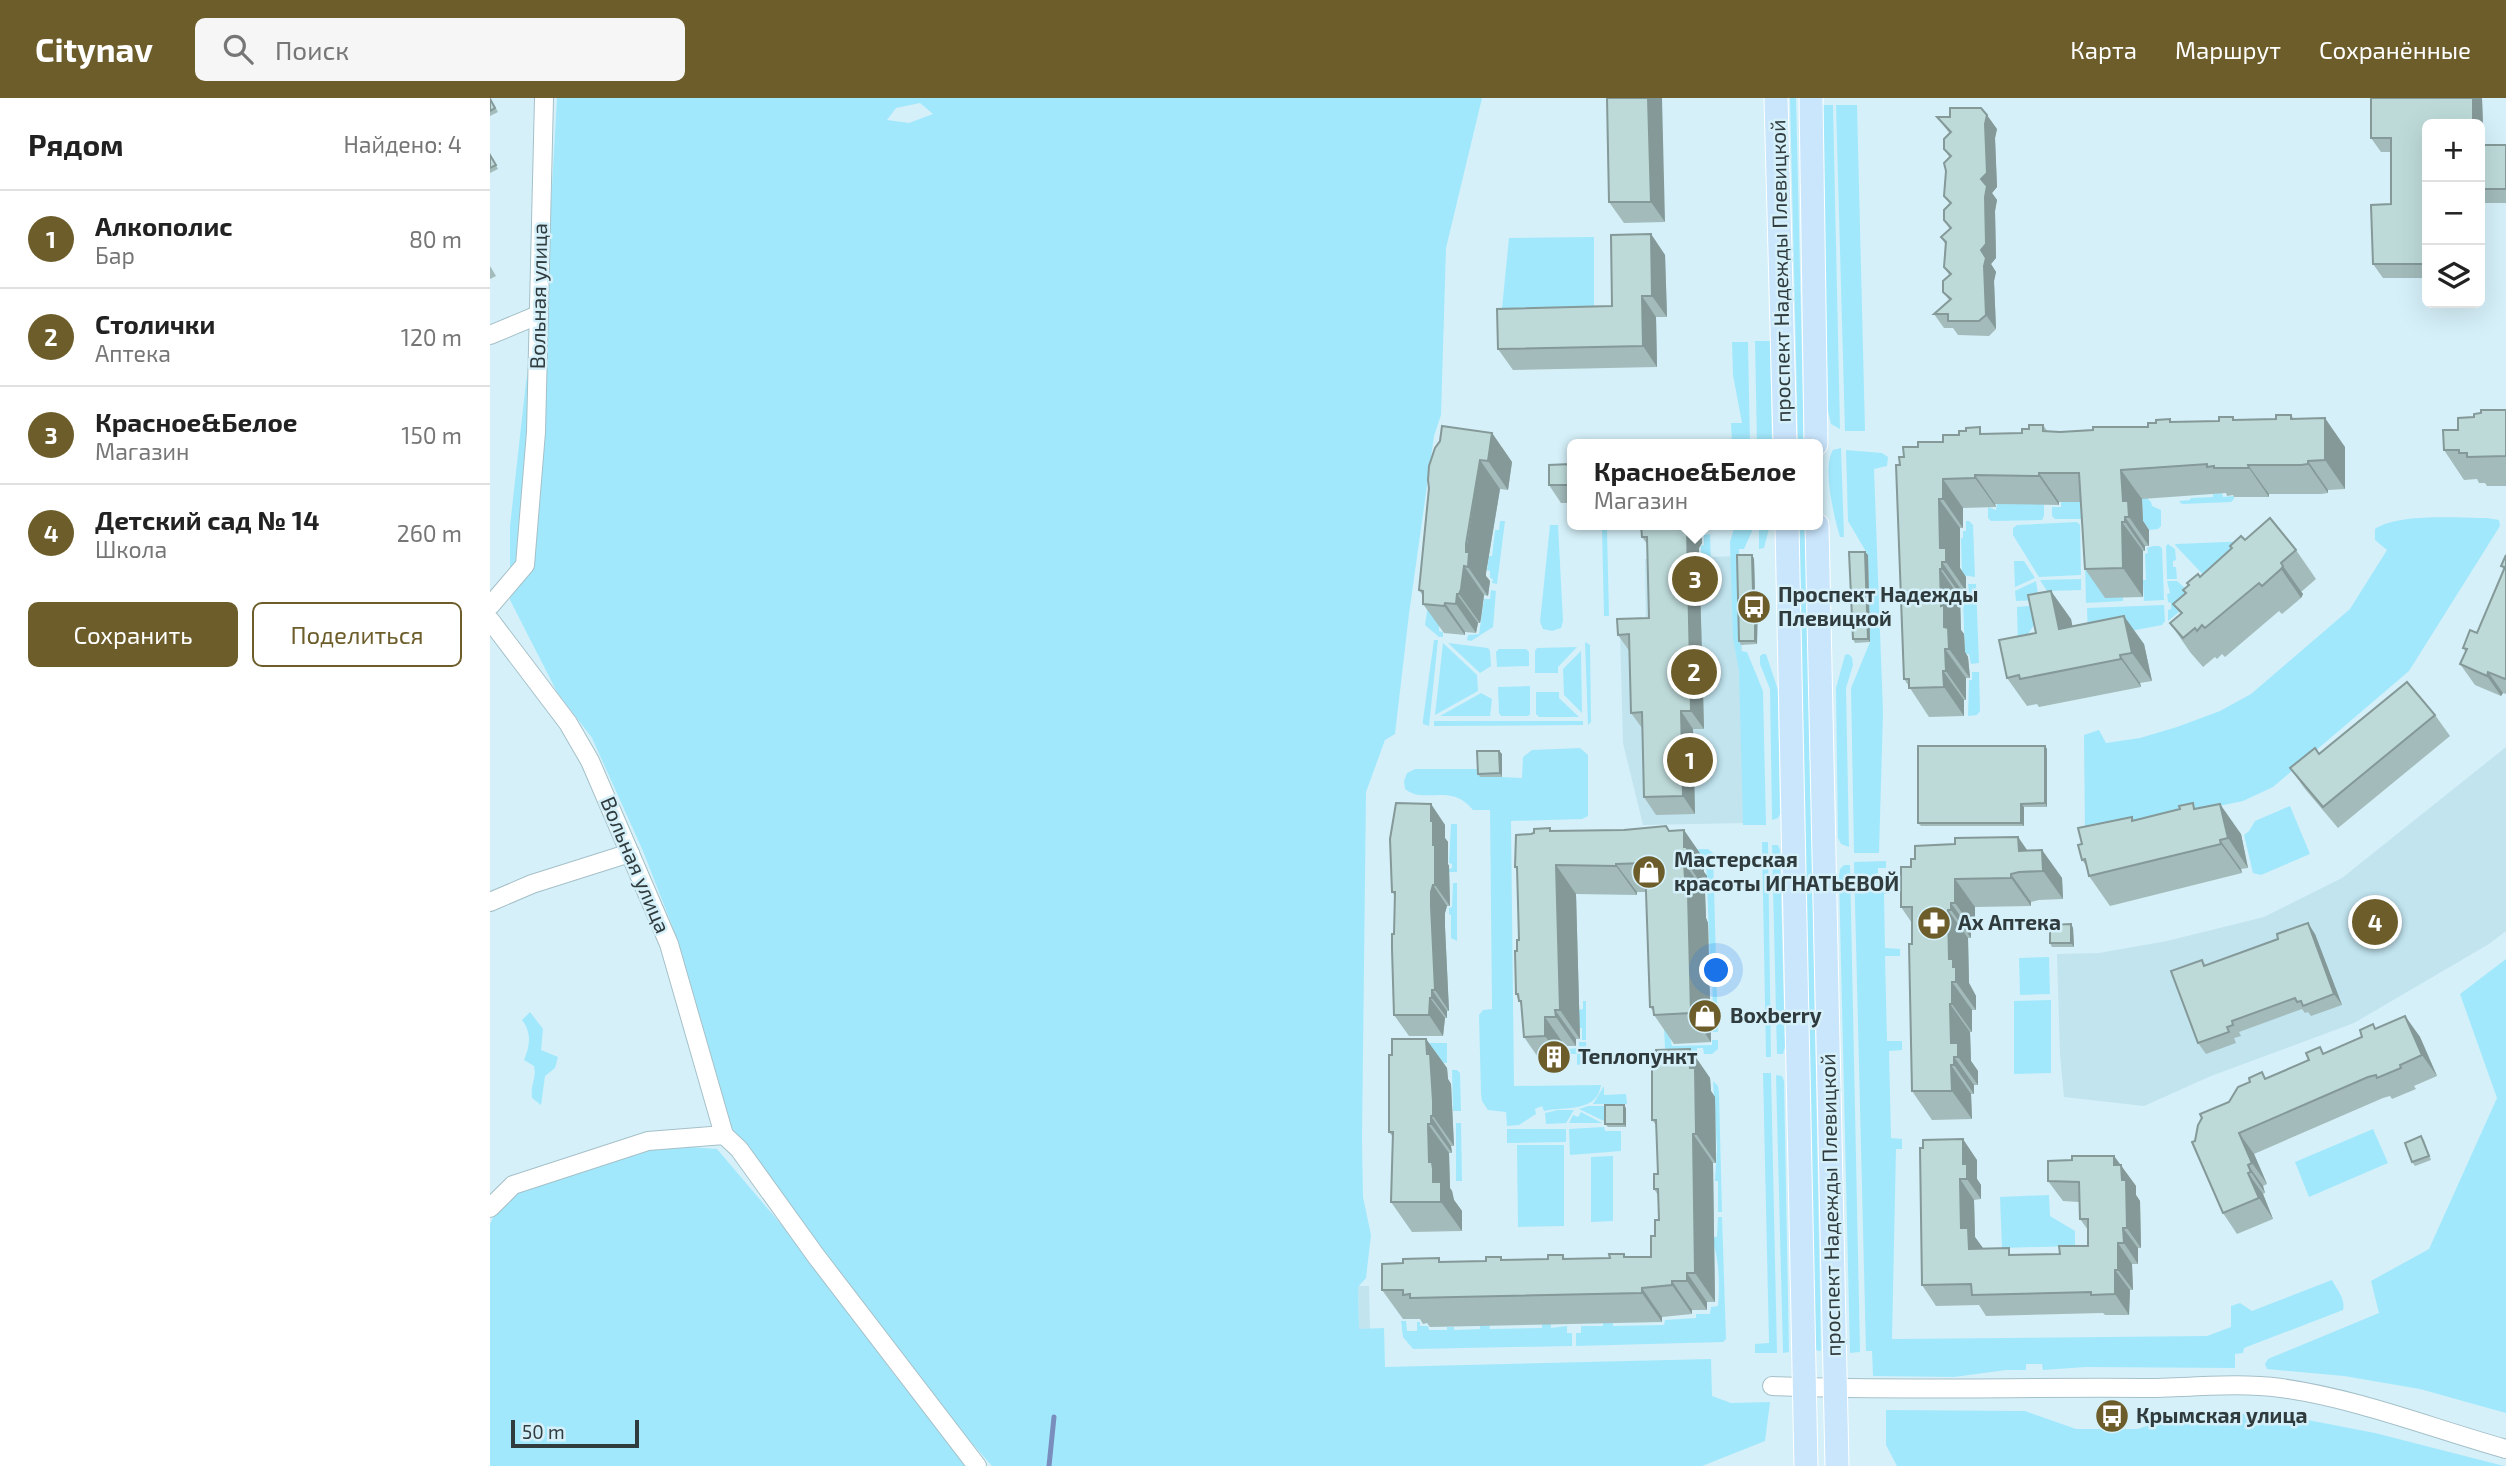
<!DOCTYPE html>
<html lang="ru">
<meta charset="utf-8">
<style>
:root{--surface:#fff;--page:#f6f6f6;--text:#222;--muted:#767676;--line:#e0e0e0;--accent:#6c5d2a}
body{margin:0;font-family:"Exo 2",sans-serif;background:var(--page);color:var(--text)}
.controls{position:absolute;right:21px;top:21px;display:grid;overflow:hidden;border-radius:10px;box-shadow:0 7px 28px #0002}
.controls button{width:63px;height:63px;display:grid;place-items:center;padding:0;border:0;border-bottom:2px solid var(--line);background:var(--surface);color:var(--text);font:35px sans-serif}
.scale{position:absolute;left:21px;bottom:18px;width:128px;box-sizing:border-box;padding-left:7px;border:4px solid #303b3e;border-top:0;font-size:19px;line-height:24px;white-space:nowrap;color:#303b3e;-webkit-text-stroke:5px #d5f0f9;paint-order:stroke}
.you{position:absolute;left:1227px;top:873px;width:24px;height:24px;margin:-18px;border:5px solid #fff;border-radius:50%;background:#1a73e8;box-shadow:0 0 0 10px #1a73e833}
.badge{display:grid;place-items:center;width:46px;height:46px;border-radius:50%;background:var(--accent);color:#fff;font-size:23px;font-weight:700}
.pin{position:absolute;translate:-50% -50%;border:4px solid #fff;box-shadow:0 2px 7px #0006}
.popup{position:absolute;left:1077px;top:341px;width:256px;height:91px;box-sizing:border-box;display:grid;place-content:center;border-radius:10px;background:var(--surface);filter:drop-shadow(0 2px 5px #0005);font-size:23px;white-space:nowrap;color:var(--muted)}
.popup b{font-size:26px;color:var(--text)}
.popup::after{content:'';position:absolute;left:50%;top:100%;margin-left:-14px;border:14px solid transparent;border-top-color:var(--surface)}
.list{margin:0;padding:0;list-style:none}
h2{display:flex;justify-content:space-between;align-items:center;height:91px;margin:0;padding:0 28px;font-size:30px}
h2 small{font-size:23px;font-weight:400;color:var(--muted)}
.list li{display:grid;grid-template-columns:46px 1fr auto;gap:21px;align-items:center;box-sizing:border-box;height:98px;padding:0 28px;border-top:2px solid var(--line)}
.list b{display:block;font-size:26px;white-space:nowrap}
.list p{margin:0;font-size:23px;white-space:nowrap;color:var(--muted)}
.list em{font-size:23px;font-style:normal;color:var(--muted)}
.actions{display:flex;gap:14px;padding:21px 28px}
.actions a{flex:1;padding:16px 0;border:2px solid var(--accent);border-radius:10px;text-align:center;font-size:24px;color:var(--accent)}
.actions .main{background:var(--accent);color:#fff}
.icon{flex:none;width:38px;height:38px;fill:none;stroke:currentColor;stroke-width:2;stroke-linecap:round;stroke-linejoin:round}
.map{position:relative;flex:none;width:2016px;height:1368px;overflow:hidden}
header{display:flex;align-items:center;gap:42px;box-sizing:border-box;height:98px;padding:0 35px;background:var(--accent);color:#fff}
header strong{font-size:33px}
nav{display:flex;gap:38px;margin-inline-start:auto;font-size:24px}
.search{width:490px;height:63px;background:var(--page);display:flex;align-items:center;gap:18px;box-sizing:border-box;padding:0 24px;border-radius:10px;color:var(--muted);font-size:26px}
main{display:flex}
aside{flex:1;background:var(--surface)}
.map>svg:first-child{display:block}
.built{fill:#c1e4ef}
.green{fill:#a2e8fc;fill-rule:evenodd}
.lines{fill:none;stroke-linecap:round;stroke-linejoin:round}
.stream{stroke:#798ebd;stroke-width:5}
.minor-casing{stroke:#a5c0c8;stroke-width:20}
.major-casing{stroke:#fff;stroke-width:25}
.minor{stroke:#fff;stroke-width:18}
.major{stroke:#cae6fd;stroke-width:23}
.wall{fill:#a3bbbb}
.shaded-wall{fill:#849998}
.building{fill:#bddad9;stroke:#849998;stroke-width:2}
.labels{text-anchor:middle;stroke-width:5;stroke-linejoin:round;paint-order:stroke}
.street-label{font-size:21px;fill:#303b3e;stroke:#d5f0f9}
.poi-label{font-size:21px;font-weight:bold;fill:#303b3e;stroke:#d5f0f9;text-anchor:start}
</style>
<header>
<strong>Citynav</strong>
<div class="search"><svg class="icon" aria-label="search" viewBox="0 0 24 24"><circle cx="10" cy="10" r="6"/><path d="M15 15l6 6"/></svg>Поиск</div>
<nav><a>Карта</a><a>Маршрут</a><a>Сохранённые</a></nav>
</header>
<main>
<aside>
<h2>Рядом<small>Найдено: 4</small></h2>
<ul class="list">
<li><span class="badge">1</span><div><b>Алкополис</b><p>Бар</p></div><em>80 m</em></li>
<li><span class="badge">2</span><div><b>Столички</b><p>Аптека</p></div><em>120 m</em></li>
<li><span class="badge">3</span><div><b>Красное&amp;Белое</b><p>Магазин</p></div><em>150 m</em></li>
<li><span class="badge">4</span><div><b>Детский сад № 14</b><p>Школа</p></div><em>260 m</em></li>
</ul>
<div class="actions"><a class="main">Сохранить</a><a>Поделиться</a></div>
</aside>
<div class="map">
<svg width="2016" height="1368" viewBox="0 0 2016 1368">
<rect width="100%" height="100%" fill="#d5f0f9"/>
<g class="built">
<path d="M1250,458L1256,725L1153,727L1133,645L1130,536L1156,535L1155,461Z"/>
<path d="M2016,649V833L1999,846L1864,925L1721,978L1654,1008L1574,999L1570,957L1567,856L1609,855L1677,843L1774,819L1852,780Z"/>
<path d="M868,1188H879L880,1231H869Z"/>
</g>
<g class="green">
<path d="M67,0H992L956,150L951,317L944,338L919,516L905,636L895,642L876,694L872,1041L873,1099L881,1137L876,1180L868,1189L869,1231L894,1230L895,1269L1221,1261L1222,1298L1241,1305L1280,1304L1275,1343L1212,1368H502L451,1310L248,1041L234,1014L226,974L188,843L153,753L102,640L67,594L20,502V428L36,284L57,178ZM430,5L443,16L419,25L397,22L406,10Z"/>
<path d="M1300,0H1306L1314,346H1308Z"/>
<path d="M1332,7H1343L1350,331L1341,326L1338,313Z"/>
<path d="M1346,7H1367L1375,333H1355Z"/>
<path d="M1104,139V209L1012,210L1019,140Z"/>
<path d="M1265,243H1280L1282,346H1267Z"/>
<path d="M1242,244H1258L1260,346H1242L1241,325H1252L1243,277Z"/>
<path d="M1351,350L1354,439H1350C1344,419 1332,369 1343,352Z"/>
<path d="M1356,352L1392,355L1398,359L1397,368L1384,371L1393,615L1389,755H1364L1361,590L1380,544L1378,457L1358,423Z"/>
<path d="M954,395L949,533L953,534V539H949L935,527Z"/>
<path d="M1732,395L1733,399L1744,398V401L1741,404L1692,406L1689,403L1700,402L1701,400L1723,399V396Z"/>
<path d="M1655,398L1661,404L1662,408L1671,412V428L1668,431L1659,432L1658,429H1653L1652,399Z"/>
<path d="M1571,404H1596L1633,498V503L1596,505L1594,421H1565L1562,418V409H1571Z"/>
<path d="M1507,406H1552L1554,407V418L1552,422L1501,423L1498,420V409L1506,412Z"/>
<path d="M1997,420L2009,422L2010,428L1919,573L1783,689L1753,703L1595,736L1594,637L1609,632L1616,645L1650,640L1687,629L1730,613L1761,596L1860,511L1897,452L1885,442V431C1908,415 1968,420 1997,420Z"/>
<path d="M1010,423H1015L1007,486L1002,485L1003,481L1000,480V473L997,472L999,458H1002L1005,432H1009Z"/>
<path d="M1476,423H1479L1483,427L1485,479L1472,477L1471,440H1473V433H1476Z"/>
<path d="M1587,424L1590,427L1591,477L1549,479L1523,437V430L1527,427Z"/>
<path d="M1060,427H1068L1073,523L1071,530L1062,533L1053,531L1050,524Z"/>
<path d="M1245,427H1261L1262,433L1254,451H1249L1251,553L1257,554L1273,593L1276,727H1253L1249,573L1243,540L1240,444Z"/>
<path d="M1269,427H1280L1274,450L1269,451Z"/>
<path d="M1309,427H1316L1331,1253L1325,1252Z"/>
<path d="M1112,432H1117L1119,518H1114Z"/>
<path d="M1220,436L1221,469H1211L1210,459H1207V456L1211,455V448L1214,447V437Z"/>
<path d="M1786,442L1721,485L1685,447L1686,446Z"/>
<path d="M1678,446L1685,451L1686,462L1683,463V469H1686L1687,481H1677L1676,448Z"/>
<path d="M1663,448H1669L1672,450L1674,502L1654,503L1653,482H1656L1655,456L1658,455L1657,450Z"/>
<path d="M1524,463H1534L1545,480L1525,489Z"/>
<path d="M1591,481V492L1557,493L1550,482Z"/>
<path d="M1546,483L1549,502L1526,503L1525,493Z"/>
<path d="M1677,483H1687L1706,500L1678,523V512L1681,511V505L1678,504L1677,496L1680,495Z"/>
<path d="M1478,486H1486L1489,565L1481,566L1479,556H1475L1473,503H1476V495H1479Z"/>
<path d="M1001,492L1006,493L1003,529L981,543L977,542L978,537L989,536L994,501H1000Z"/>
<path d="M1549,507L1550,518L1528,551L1527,509Z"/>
<path d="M1674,507L1675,523L1672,527L1598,541L1597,510Z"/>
<path d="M944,542H948L939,628L933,626V622Z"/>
<path d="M1095,544L1100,547L1101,624L1098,627Z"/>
<path d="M953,545L987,577L988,593L945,617Z"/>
<path d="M958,545L998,550L1000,553L1001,568L990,575Z"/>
<path d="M1087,549L1068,569V575H1045V553L1047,550Z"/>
<path d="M1009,551H1036L1039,554V568L1007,569L1006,554Z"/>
<path d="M1091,553L1092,615L1074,597L1073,571Z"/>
<path d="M1273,556H1276L1288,592L1290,716L1288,720L1282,722L1280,591L1270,566V558Z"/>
<path d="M1358,556L1362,559L1363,567L1356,590L1359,749L1351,746L1348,740L1346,590L1355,557Z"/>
<path d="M1482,574H1489L1490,613L1487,617L1478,618L1479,582H1482Z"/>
<path d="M1040,588V616L1038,618H1011L1009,615L1008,589Z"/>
<path d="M1046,594H1069V600L1089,619H1049L1046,616Z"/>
<path d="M991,595L1002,601L1000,618H950Z"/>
<path d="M944,623H1093V627L944,628Z"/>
<path d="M1090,650L1098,657V718L1092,721L1021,723L1024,988L1111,987C1107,1015 1075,1008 1054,1013L1052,1008L1045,1011L1046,1016L1029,1027L1017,1028L1016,1014L998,1012L992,1003L991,996L989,917L993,912L1002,911L1000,712H983C961,684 934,707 915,691L914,683L917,675L925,671H990L1012,679L1032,680L1033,659L1042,652Z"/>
<path d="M1800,708L1820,756L1771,777L1763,775L1754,737L1759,733L1765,723Z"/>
<path d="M961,726H967V774H959V771L962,770V766L959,765Z"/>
<path d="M1272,744H1278L1281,959H1276Z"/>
<path d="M1282,747H1288L1290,752L1295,949L1293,956H1287Z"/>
<path d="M1218,751L1223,755L1228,934H1220V930L1223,929L1222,862H1220L1216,759H1202L1161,752Z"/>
<path d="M1396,763V770H1388V785H1397L1401,795L1394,796L1395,850L1410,851V858H1395L1397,943H1412V952L1399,953L1401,1040L1412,1041V1051H1406L1402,1241L1717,1238L1741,1229V1208L1750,1205L1762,1213L1842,1182C1847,1192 1856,1201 1853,1212L1754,1250L1753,1255L1745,1256V1270L1596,1269L1553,1272L1552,1266H1536V1272H1516L1464,1279L1383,1278L1382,1253H1376L1364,764Z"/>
<path d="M1354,767H1360L1370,1254L1360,1255L1349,778L1350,771Z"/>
<path d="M963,785H967V843L961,840V817L959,816V810L962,809Z"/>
<path d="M1559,859L1560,896L1530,897L1529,860Z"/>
<path d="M2016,861V1315L1930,1291L1854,1278L1777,1271L1775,1266L1778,1261L1785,1258L1889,1215L1881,1183L1939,1151L2007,1000L1970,896Z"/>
<path d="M1561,902V975L1524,976V903Z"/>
<path d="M1093,903H1096V942H1092V930H1089L1088,912L1093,911Z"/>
<path d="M40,914L53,931L51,952L68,959L65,970L55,978L51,1007L42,1000C40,987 47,980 44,968L34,962C40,947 42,935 32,922Z"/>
<path d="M1174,930H1178L1182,948L1222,947V942H1228V951L1222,956H1214L1213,950H1207V956L1181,957L1175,950Z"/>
<path d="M1089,944H1096L1097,961L1092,966L1087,967V956H1078V951L1089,950Z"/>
<rect x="910" y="945" width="47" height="20"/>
<path d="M962,972H967L970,975L971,1013H963Z"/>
<path d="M1273,975H1281L1287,1255H1265V1246L1279,1245Z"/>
<path d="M1286,977L1292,978L1294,983L1299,1254L1293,1255Z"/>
<path d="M1223,983L1228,988L1229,995L1232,1114H1228V1083H1225L1227,1051Z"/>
<path d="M1114,988V997L1136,996L1137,1006H1103Z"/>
<path d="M1098,1008H1114V1023L1089,1011Z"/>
<path d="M1068,1012H1084L1076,1025L1056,1026L1055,1015Z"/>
<path d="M1091,1014L1112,1025H1079L1083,1017L1088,1019Z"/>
<path d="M966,1025H971L972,1083H966Z"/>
<path d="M1114,1029L1115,1033H1131V1053L1080,1057L1079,1031Z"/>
<path d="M1017,1031H1076V1044L1017,1045Z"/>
<path d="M1883,1031L1898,1065L1819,1099L1805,1064Z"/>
<path d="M173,1047L227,1051L306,1144L403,1275L481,1368H0V1126L4,1117L21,1098L45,1088Z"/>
<path d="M1027,1047H1074V1128L1028,1129Z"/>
<path d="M1123,1058V1123L1101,1124V1059Z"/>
<path d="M1559,1097L1560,1118L1585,1133V1148L1512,1150L1510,1099Z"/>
<path d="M1228,1119H1232L1236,1241L1233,1244L1086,1248V1235H1091V1228H1113V1224H1123V1228L1174,1227L1175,1222L1206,1220V1216H1220L1221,1209L1228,1208C1230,1185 1229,1158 1221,1139H1227Z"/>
<path d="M911,1223H916L917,1233H927V1224H930V1228H938L939,1232H957V1229H964V1232L990,1231V1226H999L1000,1231L1052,1230V1225H1061V1230L1077,1228V1235H1082V1248L923,1251L913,1239Z"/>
<path d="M1396,1312L1535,1313L1586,1331H1648L1699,1313L1797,1318L1885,1335L2014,1368H1407L1396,1347Z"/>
</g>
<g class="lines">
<path class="stream" d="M559,1368L564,1319"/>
<g class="minor-casing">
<g id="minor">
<path d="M0,237L48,217"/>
<path d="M0,508L35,467L46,334L54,0"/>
<path d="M0,522L78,625L100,663L179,846L234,1037"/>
<path d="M0,804L42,786L140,755"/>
<path d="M0,1110L23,1087L158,1043L234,1037L249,1051L326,1158L487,1368"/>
<path d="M1282,1288C1405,1293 1530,1289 1653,1290C1699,1290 1746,1284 1791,1290C1869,1301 1941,1330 2016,1351"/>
</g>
</g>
<g class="major-casing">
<g id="major">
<path d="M1286,0L1295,346"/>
<path d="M1321,0L1326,346"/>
<path d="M1297,427L1316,1368"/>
<path d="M1327,427L1347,1368"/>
</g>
</g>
<use href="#minor" class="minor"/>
<use href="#major" class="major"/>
</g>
<g class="wall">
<path d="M0,0L8,14L0,18Z"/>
<path d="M1117,0L1175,124L1134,125L1119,104Z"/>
<path d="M1881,0H1992L1994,47H2016V105H1995V180H1990V26H1937V180H1893L1883,166L1901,106V54H1891L1881,40Z"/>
<path d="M1447,19L1507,31L1505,40L1507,89L1502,95L1507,102L1505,113L1506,160L1501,166L1506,174L1504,183L1506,231L1499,238L1468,237L1463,230H1454L1444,216L1459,202L1453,194L1460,178L1454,169L1455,146L1451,139L1460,131L1454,122L1460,106L1454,98L1460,60L1454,51L1460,36Z"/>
<path d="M0,56L8,71L0,75Z"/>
<path d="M1161,136L1175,157L1177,219H1166L1167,269L1023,272L1008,251L1122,208Z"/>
<path d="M0,168L6,178L0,181Z"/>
<path d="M2016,312V388H1997L1995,385H1989L1987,381L1974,382L1954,352L1968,332L1984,319Z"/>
<path d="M1801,317L1804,321L1855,349V391L1838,392V395L1831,396H1779V399H1744L1743,397L1737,398L1736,395L1652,401L1653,423L1659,432V448H1655V453H1653V499L1615,500L1595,471L1591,404H1569V407L1505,406L1506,409L1473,410V430H1470V470L1476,479V493H1472L1473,500H1470L1471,532L1474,536L1475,554L1478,559L1480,580H1476V602H1474V618L1439,619L1414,581L1410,367L1414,359L1428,349L1494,336L1532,335L1539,331L1553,327L1558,334H1570L1658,329L1682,324L1729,323L1743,319L1745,322L1786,321Z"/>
<path d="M1002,335L1022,364L1018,392L1010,391L996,475V478L1000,483L998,498L994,497L991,520L990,525H988L986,535L975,534V537L954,535L933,506V498L929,492L939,390Z"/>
<path d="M1082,353V405H1071L1059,387L1081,366Z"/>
<path d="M1151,427L1212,445L1209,450L1214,631H1203L1205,716L1166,717L1154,699L1152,630L1141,615L1140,554L1128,537L1159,520L1157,446L1152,439Z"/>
<path d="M1755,442L1806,452L1826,481L1811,494L1813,496L1811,500L1792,516L1789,513L1735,559L1732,556L1727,561L1725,559L1713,569L1700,554L1680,525L1691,516L1683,506L1696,495L1710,479Z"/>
<path d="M1375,454L1378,457L1380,544L1365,545L1363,541Z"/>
<path d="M1262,457L1264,461L1265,493L1268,497L1267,546L1251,547L1249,543Z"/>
<path d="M2016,457V596L2013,595L2011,598L1985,587L1970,566L1976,554L1973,550L1987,535L2014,472L2011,468Z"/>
<path d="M1581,521L1582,528L1654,546L1662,583L1650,585L1651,589L1549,609L1547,606L1537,608L1517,580L1546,535Z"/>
<path d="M1945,617L1960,638L1848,730L1815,691L1800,670L1829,656Z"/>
<path d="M1555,648L1557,651V709H1534V728H1431L1428,725Z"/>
<path d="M1009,653L1012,656V679H990L988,676Z"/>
<path d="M941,706L955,727V740L958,744V766L959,768L960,808H957L955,815V829L959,913H957V920H955L953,938H919L904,917L905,798L902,794Z"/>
<path d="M1707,711L1751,736L1758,770L1751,771L1752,775L1620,808L1599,778L1598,770L1592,762V746L1642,719L1644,722Z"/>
<path d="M1176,728L1179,733L1214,761V774L1217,778V794H1215L1216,820L1218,825L1221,944L1184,946L1164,917V914L1160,909L1156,794H1147V797L1086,796L1090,941H1086V948H1075L1076,967L1054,968L1034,939L1031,907L1026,896L1027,853L1029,842L1027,773L1025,769L1041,736L1062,733L1134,732Z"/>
<path d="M1528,739L1537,752H1552L1572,780L1573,801L1549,802L1541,804V808L1485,809V833H1481V840H1478L1479,885L1486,898V912H1482V934H1480L1481,963L1488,973V987H1484V996H1481L1482,1021L1442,1022L1422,993V825L1411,809L1421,769L1425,761L1465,746Z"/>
<path d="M1581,826L1583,830L1584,849H1562L1560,845Z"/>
<path d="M1825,836L1852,907L1821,918L1818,914L1815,915L1812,911L1749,934L1751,938L1744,940L1746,945L1716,956L1708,945L1712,862L1716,868Z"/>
<path d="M1915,918L1930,939L1947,978L1924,988L1926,991L1902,1001L1900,998L1893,1000L1764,1056L1777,1086L1773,1088L1775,1095L1773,1096L1783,1121L1747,1136L1733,1115L1705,1043L1739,1004L1776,980L1872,939L1883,926L1886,931Z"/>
<path d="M936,941L957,970L958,981L961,986L964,1048H961L962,1055H959L960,1090L962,1093L964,1102L972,1113V1133L922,1134L901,1104L903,1039L899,1034Z"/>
<path d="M1200,951L1220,980L1221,993L1225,999L1226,1065H1223L1225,1204H1217V1212H1202V1216L1172,1219V1224L940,1229L937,1225L933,1226L930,1221H913L892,1192L952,1164L996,1163L1011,1159L1013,1162L1058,1161L1073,1157L1075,1161L1161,1159L1169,1122L1168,1097L1164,1091L1168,1076L1167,1028L1162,1022L1166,960Z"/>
<path d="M1136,1010V1029H1118L1115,1026Z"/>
<path d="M1931,1038L1934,1042L1941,1062L1925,1068L1922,1064Z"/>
<path d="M1430,1050L1487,1062V1081L1491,1087V1101L1484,1102L1485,1139L1493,1151L1523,1157L1570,1156L1598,1148V1132L1590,1121L1589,1104L1573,1103L1558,1083L1582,1062L1624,1058L1646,1088V1097L1650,1103L1651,1150H1648V1166H1642L1643,1192H1640L1639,1217H1615L1613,1215L1496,1218L1489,1207L1446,1208L1432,1187Z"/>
</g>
<g class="shaded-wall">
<path d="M1158,0H1172L1175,124L1161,104Z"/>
<path d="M1983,0H1992L1994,61L1990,55V26H1983Z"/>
<path d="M1497,17L1507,31L1505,40L1507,89L1502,95L1507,102L1505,113L1506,160L1501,166L1506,174L1504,183L1506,231L1496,217L1494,168L1491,152V81L1495,26Z"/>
<path d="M1990,97L1995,105V180L1990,173Z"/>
<path d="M1161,136L1175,157L1177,219L1162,198Z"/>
<path d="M1152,198L1166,219L1167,269L1153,248Z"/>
<path d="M1835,320L1855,349V391L1835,362Z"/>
<path d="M1002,335L1022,364L1018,392L998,363Z"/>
<path d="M990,362L1010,391L996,475V478L1000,483L998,498L978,469L976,454Z"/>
<path d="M1818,363L1838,392V395L1818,366Z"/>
<path d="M1758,367L1779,396V399L1759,370Z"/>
<path d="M1631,372L1652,401L1653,423L1659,432V448L1639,419L1633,403Z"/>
<path d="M1549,375L1569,404V407L1549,378Z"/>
<path d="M1485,377L1505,406L1506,409L1485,380Z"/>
<path d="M1453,381L1473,410V430L1453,401Z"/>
<path d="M1449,401L1470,430V470L1476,479V493L1456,464L1450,450Z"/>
<path d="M1635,419L1655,448V453L1635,424Z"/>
<path d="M1632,424L1653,453V499L1633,470Z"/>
<path d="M1199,427H1211L1212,445L1209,450L1214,631L1201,613L1197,432Z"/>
<path d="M1375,454L1378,457L1380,544L1378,541Z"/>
<path d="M1262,457L1264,461L1265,496V493L1268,497L1267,546L1265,543Z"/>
<path d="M1452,464L1472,493L1473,500L1452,471Z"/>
<path d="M974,468L994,497L991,520L990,525L969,496Z"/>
<path d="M1793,468L1813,496L1811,500L1791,471Z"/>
<path d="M1450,471L1470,500L1471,532L1474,536L1475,554L1478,559L1480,580L1459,551L1451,508Z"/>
<path d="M1561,493L1581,521L1589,559L1569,531Z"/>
<path d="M967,496L988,525L986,535L966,506Z"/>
<path d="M955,505L975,534V537L954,508Z"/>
<path d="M1634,518L1654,546L1662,583L1642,555Z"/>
<path d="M1455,551L1476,580V602L1456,573Z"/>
<path d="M1630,557L1650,585L1651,589L1631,561Z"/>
<path d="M1453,573L1474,602V618L1454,589Z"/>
<path d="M1998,574L2013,595L2011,598L1997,578Z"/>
<path d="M1191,613L1203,631L1205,716L1193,698Z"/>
<path d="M1555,648L1557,651V709L1555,705Z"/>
<path d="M1009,653L1012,656V679L1010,675Z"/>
<path d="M941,706L955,727V740L958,744V766L959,768L960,808L945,787L941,723Z"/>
<path d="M1531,706L1534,709V728L1531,725Z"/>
<path d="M1730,706L1751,736L1758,770L1738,740Z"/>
<path d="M1176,728L1197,758L1194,749V732L1214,761V774L1217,778V794L1197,765Z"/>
<path d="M1528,739L1548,768L1529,753Z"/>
<path d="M1730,742L1751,771L1752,775L1731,746Z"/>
<path d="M1552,752L1572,780L1573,801L1553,773Z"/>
<path d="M1194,765L1215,794L1216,820L1218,825L1221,944L1201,915Z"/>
<path d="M1126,766L1147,794V797L1126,768Z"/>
<path d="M1066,767L1086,796L1090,941L1070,912Z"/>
<path d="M1521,776L1541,804V808L1521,780Z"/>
<path d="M1465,781L1485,809V833L1465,805Z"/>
<path d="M943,787L957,808L955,815V829L959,913L945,892L941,808V794Z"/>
<path d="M1461,805L1481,833V840L1461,812Z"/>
<path d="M1458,812L1478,840L1479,885L1486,898V912L1466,884L1459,861Z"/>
<path d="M1818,825L1825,836L1852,907L1844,896Z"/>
<path d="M1581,826L1583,830L1584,849L1581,845Z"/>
<path d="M1462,884L1482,912V934L1462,906Z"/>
<path d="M942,892L957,913V920L942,900Z"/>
<path d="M940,900L955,920L953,938L939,917Z"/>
<path d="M1460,906L1480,934L1481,963L1488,973V987L1468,959L1461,945Z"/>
<path d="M1065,912L1086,941V948L1066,919Z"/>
<path d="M1915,918L1930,939L1947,978L1932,957Z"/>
<path d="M1055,919L1075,948L1076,967L1055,938Z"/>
<path d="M936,941L957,970L958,981L961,986L964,1048L943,1018Z"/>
<path d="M1200,951L1220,980L1221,993L1225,999L1226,1065L1206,1036L1200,970Z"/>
<path d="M1464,959L1484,987V996L1464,967Z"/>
<path d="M1461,967L1481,996L1482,1021L1462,993Z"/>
<path d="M1134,1007L1136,1010V1029L1134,1026Z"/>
<path d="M941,1018L961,1048L962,1055L941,1026Z"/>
<path d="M938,1026L959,1055L960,1090L962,1093L964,1102L972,1113V1133L951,1104L943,1084L939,1064Z"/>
<path d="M1749,1035L1764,1056L1777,1086L1762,1065Z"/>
<path d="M1203,1036L1223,1065L1225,1204L1205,1175Z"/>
<path d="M1473,1041L1487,1062V1081L1491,1087V1101L1477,1081L1473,1066Z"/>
<path d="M1624,1058L1646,1088V1097L1650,1103L1651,1150L1637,1130L1632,1082L1624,1067Z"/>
<path d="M1758,1067L1773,1088L1775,1095L1761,1074Z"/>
<path d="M1758,1075L1773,1096L1783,1121L1769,1100Z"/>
<path d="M1470,1081L1484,1102L1485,1139L1493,1150L1479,1151L1471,1130Z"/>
<path d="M1633,1130L1648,1150V1166L1634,1145Z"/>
<path d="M1628,1145L1642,1166L1643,1192L1628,1172Z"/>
<path d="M1625,1172L1640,1192L1639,1217L1625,1196Z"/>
<path d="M1197,1175L1217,1204V1212L1197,1183Z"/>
<path d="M1182,1183L1202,1212V1216L1182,1187Z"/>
<path d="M1152,1190L1172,1219V1224L1152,1195Z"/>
</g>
<g class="building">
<path d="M1117,0H1158L1161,104H1119Z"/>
<path d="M1881,0H1983V26H1937V166H1883L1881,107L1901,106V40H1881Z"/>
<path d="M0,1L5,10L0,13Z"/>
<path d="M1460,10H1491L1497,17L1495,26L1497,75L1491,81L1497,88L1495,99L1496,146L1491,152L1496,160L1494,168L1496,217L1489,223H1458V216H1444L1461,201L1453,194V183L1461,176L1454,169L1456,144L1451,139L1461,130L1454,122V112L1461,105L1454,98L1456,73L1454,65L1461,58L1454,51V41L1461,34L1447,19H1460Z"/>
<rect x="1990" y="47" width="26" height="44"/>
<path d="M0,57L6,67L0,70Z"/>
<path d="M1161,136L1162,198H1152L1153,248L1008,251L1007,211L1122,208L1121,137Z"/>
<path d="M1991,312H2016V358L1977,359V355H1969V352H1954L1953,332H1968V320L1984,319V316L1991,315Z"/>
<path d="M1786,317H1801V321L1835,320V362L1818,363V366L1811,367H1758L1759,370H1724V368L1717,369V366L1631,372L1633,403H1638L1639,419H1635V424H1632L1633,470L1595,471L1589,375H1549V378L1485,377V380L1453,381V401H1449L1450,450H1456V464H1452V471H1450L1451,508L1454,507V529L1458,530L1459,551H1455L1456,573H1453L1454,589L1419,590V581H1414L1406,367H1410L1409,359H1414L1413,349H1428V344H1453V337H1469V333H1476V330L1490,329V336L1532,335V331H1539V327H1553V333L1570,334L1603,332V329H1658V325H1666V322L1680,321V324L1729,323V319H1743V322L1786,321Z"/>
<path d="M952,328L1002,335L998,363L990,362L976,446V454H979L978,469L974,468L971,491L969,496H967L966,506L955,505L954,508L933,506V493L929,492L939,390L938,382L939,368L945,350L950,343Z"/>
<path d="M1080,353H1082V387H1059V367L1081,366Z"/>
<path d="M1780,420L1806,452L1791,465L1793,468L1791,471L1772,488L1769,485L1715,530L1712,527L1707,533L1705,530L1693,540L1680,525L1692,515L1683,506L1696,495L1693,492L1699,487L1697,485L1708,476L1710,479L1742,450L1740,448L1751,438L1755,442Z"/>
<path d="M1151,427H1199L1197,432L1201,613H1191L1193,698L1154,699L1152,614L1141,615L1139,536L1128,537L1127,521L1159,520L1157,439H1152Z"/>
<path d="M1359,454H1375L1378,541H1363Z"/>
<path d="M1247,457H1262L1263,493H1265V543H1249Z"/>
<path d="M2016,457V579L2015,581L1998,574L1997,578L1970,566L1977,551L1973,550L1980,532L1987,535L2015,469L2011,468Z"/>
<path d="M1561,493L1569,531L1634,518L1642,555L1630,557L1631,561L1530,581L1529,577L1517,580L1509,542L1546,535L1538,497Z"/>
<path d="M1917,584L1945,617L1833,709L1800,670L1825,650L1829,656Z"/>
<path d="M1428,648H1555V705L1531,706V725H1428Z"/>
<path d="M987,653H1009L1010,675L988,676Z"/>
<path d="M906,705L941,706V723H943V747H945V787H943L941,794V808L945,892H942V900H940L939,917H904L902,851V836H904L905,794H902L900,741Z"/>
<path d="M1703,705L1704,711L1730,706L1738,740L1730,742L1731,746L1599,778L1595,761L1592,762L1588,747L1592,746L1588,730L1642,719V723L1690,711L1689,708Z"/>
<path d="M1176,728L1179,733L1194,732V749H1197V765H1194L1196,796H1198L1201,915L1164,917L1163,909H1160L1155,765L1126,766V768L1066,767L1070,912H1065L1066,919H1055V938L1034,939L1031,903H1029L1028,896H1026L1025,853H1027V842H1029L1027,769H1025L1026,737L1041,736L1044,735V731L1060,730V733L1134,732Z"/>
<path d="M1528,739L1529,753L1552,752L1553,773L1529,774L1521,776V780L1465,781V805H1461V812H1458L1459,861H1463V869H1466V884H1462V906H1460L1461,945H1468V959H1464V967H1461L1462,993H1422L1419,846H1422V809H1411V769H1421V761H1425V748L1465,746V740Z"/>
<path d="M1818,825L1844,896L1813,908L1811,903L1807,904L1805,900L1742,923L1743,927L1737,929L1739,934L1708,945L1681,873L1712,862L1714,868L1788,841L1787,836Z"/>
<path d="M1581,826V845H1560V827Z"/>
<path d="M1915,918L1932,957L1910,967L1911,970L1887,980L1886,977L1878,979L1749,1035L1762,1065L1758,1067L1761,1074L1758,1075L1769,1100L1733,1115L1702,1044L1705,1043L1708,1027L1712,1020L1710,1016L1739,1004L1748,989L1760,984L1759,980L1772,974L1775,981L1819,962L1816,955L1830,949L1833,956L1872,939L1870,932L1883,926L1885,931Z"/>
<path d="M902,941H936L937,956H940L943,1003V1018H941V1026H938L939,1064H942L943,1071V1084H951V1104H901L903,1034H899V957H902Z"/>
<path d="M1200,951V970H1205L1206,1036H1203L1205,1175H1197V1183H1182V1187L1152,1190V1195L920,1200V1196L913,1197V1192H892V1166L913,1165V1161L949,1160V1164L996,1163V1159H1011V1162L1058,1161V1157H1073V1161L1120,1160L1119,1156H1134V1159H1161V1138H1165V1122H1169L1168,1091H1164V1076H1168L1166,1022H1162V960H1166V952Z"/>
<rect x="1115" y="1007" width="19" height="19"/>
<path d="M1931,1038L1939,1058L1922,1064L1915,1045Z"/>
<path d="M1473,1041V1066H1477V1081H1470L1471,1130H1478L1479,1151L1519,1150V1157L1570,1156L1569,1148H1598V1121H1590L1589,1084L1558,1083V1063L1582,1062V1058H1624V1067H1631L1632,1082H1636L1637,1130H1633L1634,1145H1628V1172H1625V1196L1601,1197V1194L1482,1197L1481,1186L1432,1187L1430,1050H1433V1042Z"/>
</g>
<defs>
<g id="bus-disc" transform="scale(1.75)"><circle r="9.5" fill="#6c5d2a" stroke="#d5f0f9"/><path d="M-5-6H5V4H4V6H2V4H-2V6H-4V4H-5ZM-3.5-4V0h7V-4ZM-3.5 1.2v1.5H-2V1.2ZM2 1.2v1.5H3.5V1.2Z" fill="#fff"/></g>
<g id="shop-disc" transform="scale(1.75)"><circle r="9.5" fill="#6c5d2a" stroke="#d5f0f9"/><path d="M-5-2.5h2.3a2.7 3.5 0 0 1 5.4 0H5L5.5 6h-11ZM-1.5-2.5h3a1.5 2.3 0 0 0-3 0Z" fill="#fff"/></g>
<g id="pharmacy-disc" transform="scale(1.75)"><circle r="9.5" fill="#6c5d2a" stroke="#d5f0f9"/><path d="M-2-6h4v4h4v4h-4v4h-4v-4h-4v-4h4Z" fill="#fff"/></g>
<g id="building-disc" transform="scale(1.75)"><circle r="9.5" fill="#6c5d2a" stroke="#d5f0f9"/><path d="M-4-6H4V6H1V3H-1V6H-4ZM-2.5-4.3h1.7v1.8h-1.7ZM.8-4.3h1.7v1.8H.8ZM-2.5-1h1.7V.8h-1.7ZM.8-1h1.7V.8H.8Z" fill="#fff"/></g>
</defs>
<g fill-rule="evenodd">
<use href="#bus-disc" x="1264" y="509"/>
<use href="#shop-disc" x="1159" y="774"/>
<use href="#pharmacy-disc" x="1444" y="825"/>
<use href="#shop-disc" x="1215" y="918"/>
<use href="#building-disc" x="1064" y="959"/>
<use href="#bus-disc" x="1622" y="1318"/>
</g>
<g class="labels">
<g class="street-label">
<text transform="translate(1291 173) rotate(-91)" y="7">проспект Надежды Плевицкой</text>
<text transform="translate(49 198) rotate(-89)" y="7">Вольная улица</text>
<text transform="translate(145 767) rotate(67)" y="7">Вольная улица</text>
<text transform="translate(1341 1107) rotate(-91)" y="7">проспект Надежды Плевицкой</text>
</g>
<g class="poi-label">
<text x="1288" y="504">Проспект Надежды<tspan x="1288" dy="24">Плевицкой</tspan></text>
<text x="1184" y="769">Мастерская<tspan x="1184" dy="24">красоты ИГНАТЬЕВОЙ</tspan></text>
<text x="1468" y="832">Ах Аптека</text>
<text x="1240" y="925">Boxberry</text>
<text x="1088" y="966">Теплопункт</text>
<text x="1646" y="1325">Крымская улица</text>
</g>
</g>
</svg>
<div class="controls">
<button>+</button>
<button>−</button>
<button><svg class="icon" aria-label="layers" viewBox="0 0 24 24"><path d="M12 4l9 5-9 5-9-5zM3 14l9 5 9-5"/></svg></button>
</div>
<div class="scale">50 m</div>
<div class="you"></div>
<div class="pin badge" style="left:1200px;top:662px">1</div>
<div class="pin badge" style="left:1204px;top:574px">2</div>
<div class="pin badge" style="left:1205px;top:481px">3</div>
<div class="popup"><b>Красное&amp;Белое</b>Магазин</div>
<div class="pin badge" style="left:1885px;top:824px">4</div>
</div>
</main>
